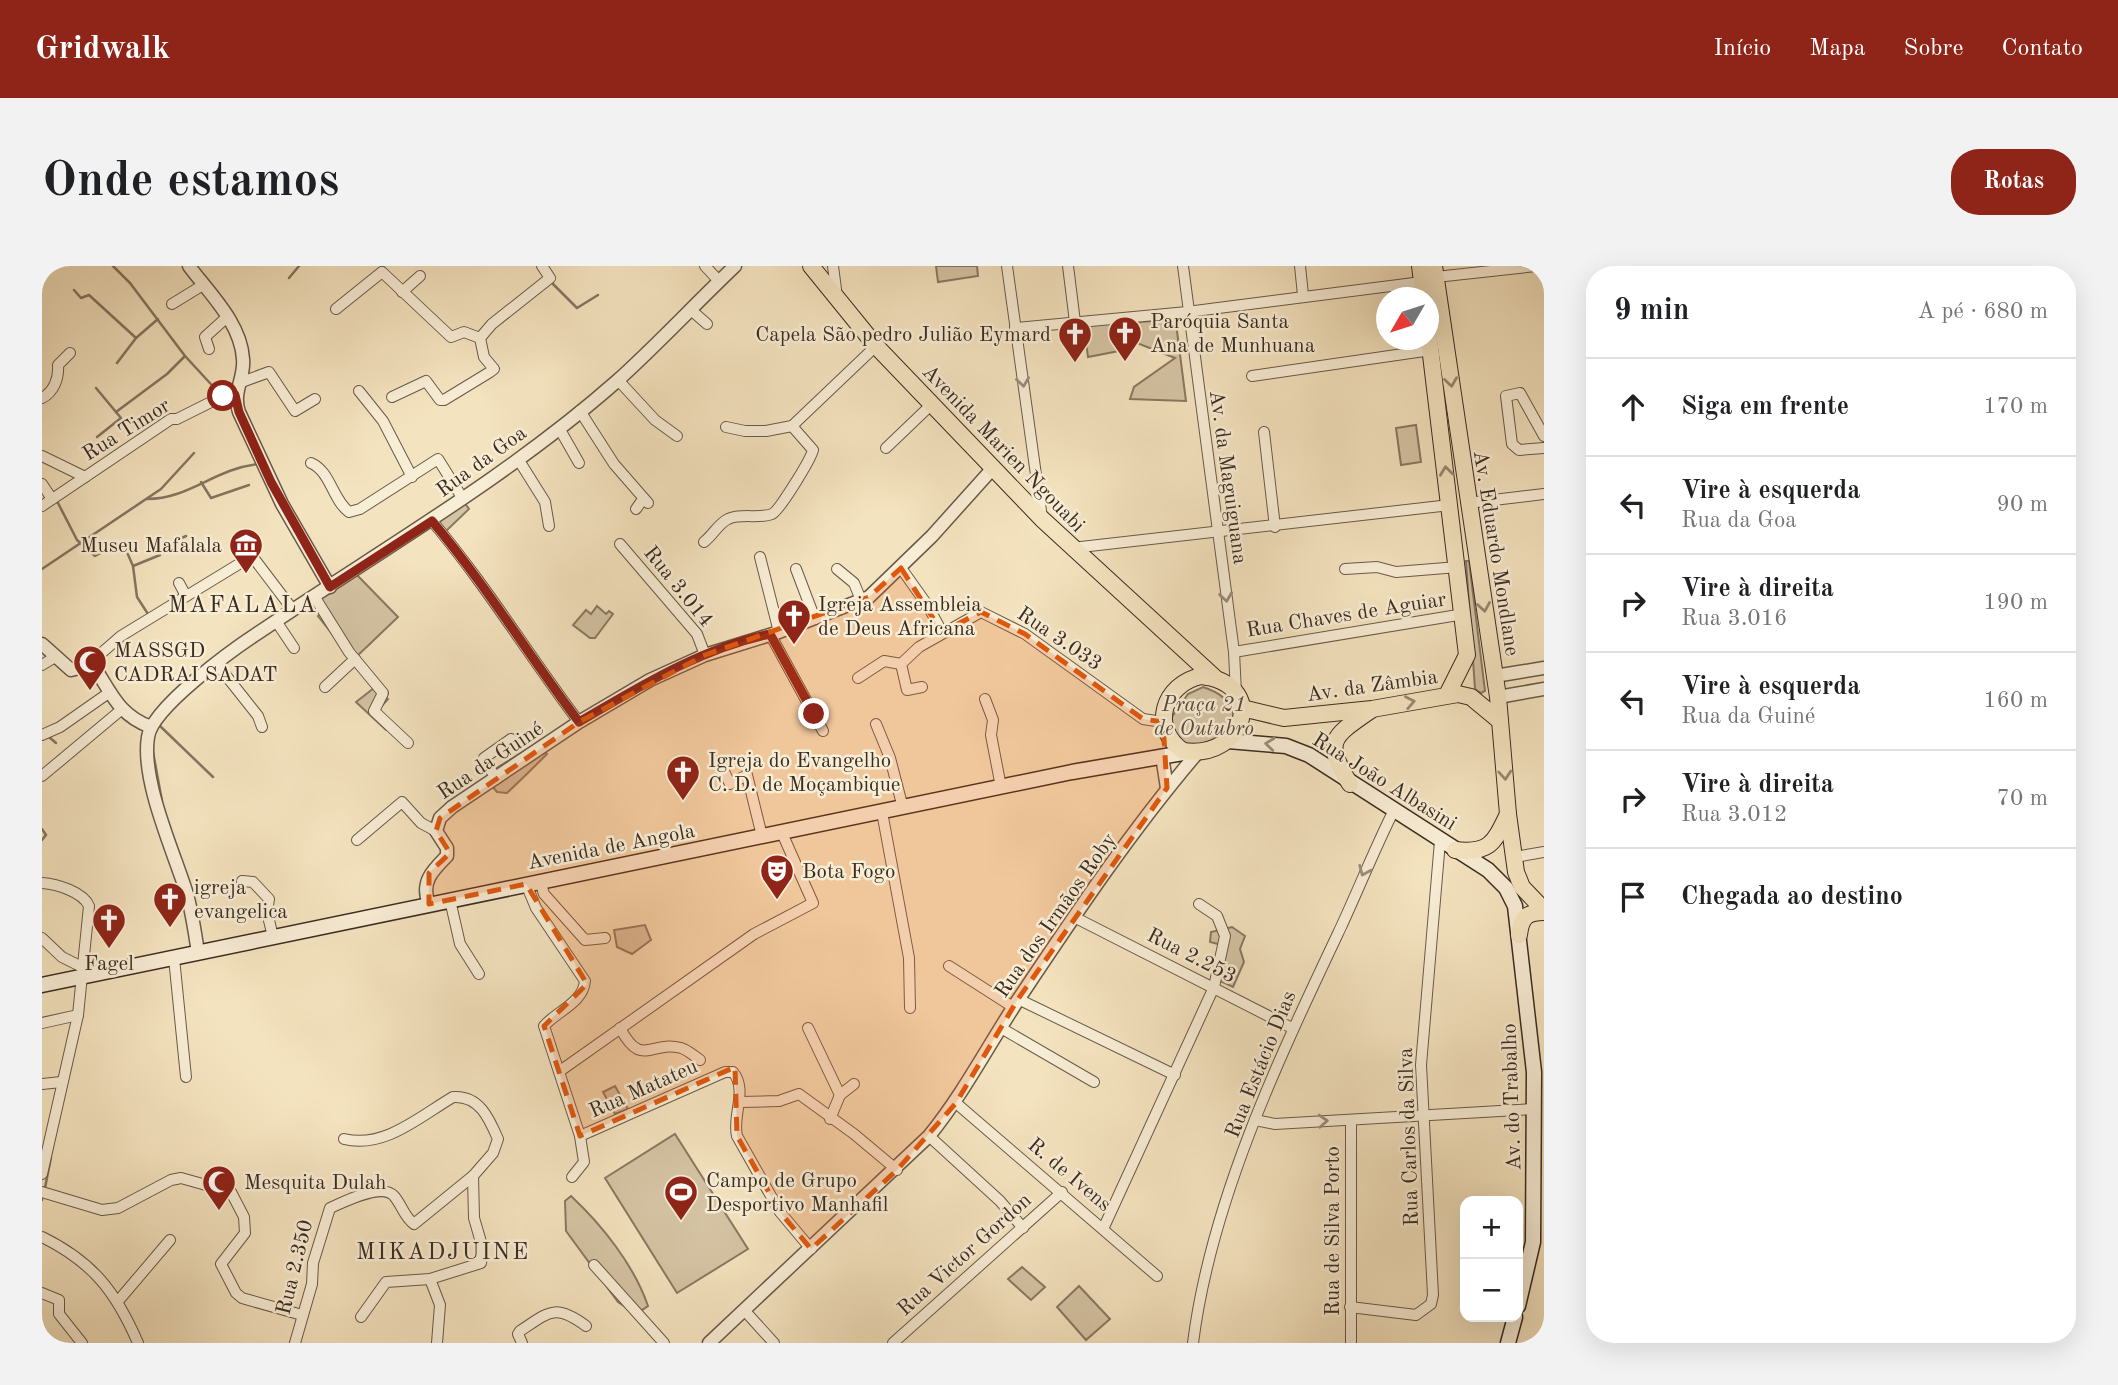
<!DOCTYPE html>
<html lang="pt">
<meta charset="utf-8">
<style>
:root{--surface:#fff;--page:#f2f2f2;--text:#202124;--muted:#757577;--line:#e0e0e0;--accent:#8f2418}
body{margin:0;font-family:"Old Standard TT",serif;background:var(--page);color:var(--text)}
.controls{position:absolute;right:21px;bottom:21px;display:grid;overflow:hidden;border-radius:14px;box-shadow:0 7px 28px #0002}
.controls button{width:63px;height:63px;display:grid;place-items:center;padding:0;border:0;border-bottom:2px solid var(--line);background:var(--surface);color:var(--text);font:35px sans-serif}
.compass{position:absolute;left:1334px;top:21px;width:63px;height:63px;border-radius:50%;background:var(--surface);box-shadow:0 7px 28px #0002;rotate:231deg}
.stop{position:absolute;width:21px;height:21px;margin:-16px;border:5px solid #8f2418;border-radius:50%;background:#fff}
.stop.end{background:#8f2418;border-color:#fff;box-shadow:0 2px 7px #0008}
.list{margin:0;padding:0;list-style:none}
h2{display:flex;justify-content:space-between;align-items:center;height:91px;margin:0;padding:0 28px;font-size:30px}
h2 small{font-size:23px;font-weight:400;color:var(--muted)}
.list li{display:grid;grid-template-columns:46px 1fr auto;gap:21px;align-items:center;box-sizing:border-box;height:98px;padding:0 28px;border-top:2px solid var(--line)}
.list b{display:block;font-size:26px;white-space:nowrap}
.list p{margin:0;font-size:23px;white-space:nowrap;color:var(--muted)}
.list em{font-size:23px;font-style:normal;color:var(--muted)}
.icon{flex:none;width:38px;height:38px;fill:none;stroke:currentColor;stroke-width:2;stroke-linecap:round;stroke-linejoin:round}
.map{position:relative;flex:none;width:1502px;height:1077px;overflow:hidden;border-radius:28px}
header{display:flex;align-items:center;gap:42px;box-sizing:border-box;height:98px;padding:0 35px;background:var(--accent);color:#fff}
header strong{font-size:33px}
nav{display:flex;gap:38px;margin-inline-start:auto;font-size:24px}
.intro{display:flex;align-items:center;justify-content:space-between;box-sizing:border-box;height:168px;padding:0 42px}
h1{margin:0;font-size:49px}
.button{padding:18px 32px;border-radius:28px;background:var(--accent);color:#fff;font-size:24px;font-weight:700}
main{display:flex;gap:42px;padding:0 42px}
aside{flex:1;background:var(--surface);border-radius:28px;box-shadow:0 7px 28px #0002}
.map>svg:first-child{display:block}
.green{fill:#d5c4a4;stroke:#887862;stroke-width:2}
.lines{fill:none;stroke-linecap:round;stroke-linejoin:round}
.stream{stroke:#84755f;stroke-width:2.5}
.minor-casing{stroke:#695a48;stroke-width:12}
.tertiary-casing{stroke:#695a48;stroke-width:15}
.secondary-casing{stroke:#3b2c21;stroke-width:17}
.primary-casing{stroke:#3b2c21;stroke-width:18}
.minor{stroke:#f8edd5;stroke-width:10}
.tertiary{stroke:#f8edd5;stroke-width:12}
.secondary{stroke:#f8edd5;stroke-width:14}
.primary{stroke:#f4e3bf;stroke-width:16}
.oneway{stroke:#9a8c7b}
.oneway2{stroke:#988870}
.route{stroke:#8f2418;stroke-width:9}
.marked{fill:#df570d;fill-opacity:0.2;stroke:#df570d;stroke-width:5;stroke-dasharray:14 9;stroke-linejoin:round}
.labels{text-anchor:middle;stroke-width:5;stroke-linejoin:round;paint-order:stroke}
.poi-label{font-size:21px;fill:#3b2c21;stroke:#f8edd5;text-anchor:start}
.street-label{font-size:21px;fill:#3b2c21;stroke:#f8edd5}
.park-label{font-size:21px;font-style:italic;fill:#5a4a3b;stroke:#f8edd5}
.neighbourhood-label{font-size:23px;letter-spacing:2px;fill:#3b2c21;stroke:#f8edd5}
</style>
<header>
<strong>Gridwalk</strong>
<nav><a>Início</a><a>Mapa</a><a>Sobre</a><a>Contato</a></nav>
</header>
<div class="intro"><h1>Onde estamos</h1><a class="button">Rotas</a></div>
<main>
<div class="map">
<svg width="1502" height="1077" viewBox="0 0 1502 1077">
<rect width="100%" height="100%" fill="#f4e3bf"/>
<filter id="stains"><feTurbulence type="fractalNoise" baseFrequency=".00286" numOctaves="4"/><feColorMatrix values="0 0 0 0 .2 0 0 0 0 .09 0 0 0 0 .02 0 0 0 .5 -.17"/></filter>
<radialGradient id="worn" r=".72"><stop offset=".6" stop-color="#630" stop-opacity="0"/><stop offset="1" stop-color="#630" stop-opacity=".3"/></radialGradient>
<g class="green">
<path d="M894,0H935L936,10L896,16Z"/>
<path d="M1130,54L1135,65L1144,135L1088,133L1092,121L1133,92L1095,77L1092,82L1046,91L1044,76L1032,78V85L1026,86L1023,60Z"/>
<path d="M1374,159L1379,196L1359,199L1354,162Z"/>
<path d="M422,236L427,243L403,266L395,256Z"/>
<path d="M1424,295H1427L1443,425L1439,427L1433,423Z"/>
<path d="M314,308L356,351L311,394L276,350L278,348L273,336Z"/>
<path d="M555,340L564,348L567,345L571,348L553,372H548L531,359L544,344L549,348Z"/>
<path d="M1161,421C1179,427 1186,433 1193,451C1180,474 1166,478 1141,480L1125,458L1146,428Z"/>
<path d="M332,422L346,433L336,444L349,460L344,464L314,436Z"/>
<path d="M495,477L505,488C489,504 481,512 465,527L455,526L446,515L450,505Z"/>
<path d="M603,659L609,674L590,688L575,681L572,664Z"/>
<path d="M1190,661L1203,670L1198,683L1202,696L1191,721L1178,715L1184,680L1168,676L1169,666Z"/>
<path d="M573,820L586,843L573,848L561,826Z"/>
<path d="M633,868L706,983L635,1027L563,912Z"/>
<path d="M529,930C560,959 592,999 606,1040L594,1048L576,1036L524,965L523,935Z"/>
<path d="M980,1001L1003,1021L989,1034L966,1013Z"/>
<path d="M1037,1020L1068,1053L1044,1074L1015,1041Z"/>
</g>
<g class="lines">
<g class="stream">
<path d="M71,0L88,17L143,90L178,128"/>
<path d="M247,12L257,0"/>
<path d="M509,16L535,42L556,29"/>
<path d="M32,24L39,32L47,29L94,72L116,53"/>
<path d="M75,97L94,72"/>
<path d="M54,122L79,152L55,171"/>
<path d="M74,146L125,108L143,90"/>
<path d="M159,216L169,232L207,219"/>
<path d="M105,233C147,233 172,203 216,198"/>
<path d="M11,234L16,237L35,274L53,290L76,278L84,284L91,300L118,289L116,283L144,270"/>
<path d="M91,300L95,331L106,348"/>
<path d="M0,303L119,223L152,187"/>
<path d="M118,460L171,511"/>
<path d="M7,471L14,477"/>
<path d="M111,486L120,535"/>
<path d="M0,563L4,569L0,574"/>
<path d="M3,922L9,891"/>
<path d="M0,934V932"/>
</g>
<g class="minor-casing">
<g id="minor">
<path d="M663,0L677,15"/>
<path d="M791,0L795,31"/>
<path d="M965,0L1000,252"/>
<path d="M1026,0L1033,56"/>
<path d="M1141,0L1192,386L1194,427"/>
<path d="M1258,0L1261,29"/>
<path d="M0,3L4,0"/>
<path d="M1394,11L1494,0"/>
<path d="M360,26L378,10"/>
<path d="M130,38L161,19"/>
<path d="M294,43L340,6L409,71L422,66L438,72"/>
<path d="M649,44L665,58"/>
<path d="M973,62L1145,46L1380,16"/>
<path d="M438,72L450,58L508,12L500,0"/>
<path d="M167,83L163,71L185,51"/>
<path d="M1210,110L1389,84"/>
<path d="M576,114L613,154L635,170"/>
<path d="M197,117L227,106L253,145L273,133"/>
<path d="M317,125L341,155L370,211"/>
<path d="M350,131L384,115L398,134H402L448,106L452,103L442,91L438,72"/>
<path d="M0,132C12,126 17,112 16,99L28,87"/>
<path d="M538,145L572,198L606,237"/>
<path d="M684,161L703,165H724L750,160L834,80"/>
<path d="M517,162L537,197"/>
<path d="M1222,166L1233,261"/>
<path d="M1502,170L1478,127L1464,130L1470,178L1477,184L1502,182"/>
<path d="M844,182L890,138"/>
<path d="M0,190L43,211"/>
<path d="M476,193L503,236L507,260"/>
<path d="M269,197C289,206 290,233 307,246L318,243L396,193L421,233"/>
<path d="M0,218L10,233"/>
<path d="M1426,237L1502,228"/>
<path d="M0,240L129,153H135L181,130L193,129"/>
<path d="M594,243L601,233"/>
<path d="M390,255C444,319 487,390 537,456"/>
<path d="M662,276C671,269 676,258 686,253C699,247 717,253 730,248C737,245 768,195 771,184L750,160"/>
<path d="M578,278L655,368L663,389"/>
<path d="M1030,282L1408,239"/>
<path d="M718,291L737,366"/>
<path d="M859,302L886,340L900,366"/>
<path d="M754,303L773,353"/>
<path d="M795,303L812,317L819,334"/>
<path d="M1303,303L1335,301L1354,306L1416,301"/>
<path d="M137,317L144,330"/>
<path d="M272,330L307,386L341,427L332,445L366,477"/>
<path d="M234,355L252,382"/>
<path d="M728,368L781,465"/>
<path d="M1192,386L1422,348"/>
<path d="M48,397L79,370L210,290L251,344"/>
<path d="M174,397L216,450L220,461"/>
<path d="M0,399L13,391"/>
<path d="M816,412L842,395L859,398"/>
<path d="M283,421L313,393"/>
<path d="M880,421L865,424L859,398L877,381L939,346L983,368L1101,453L1121,456"/>
<path d="M943,433L951,454L949,469L959,521"/>
<path d="M834,458L848,492L861,542"/>
<path d="M0,469L18,461L68,426"/>
<path d="M678,497L688,518L705,509L720,570"/>
<path d="M0,510L79,444"/>
<path d="M454,513L442,492L469,473"/>
<path d="M840,546L867,692L868,742"/>
<path d="M315,574L360,536L379,557L394,565"/>
<path d="M1473,591L1502,586"/>
<path d="M200,615L211,616L227,633L225,646L231,671"/>
<path d="M498,615L502,628L543,674L563,672"/>
<path d="M0,617C15,618 41,626 47,640L36,749L0,908"/>
<path d="M484,618L494,642L543,715C541,737 515,745 502,760L538,870L683,806H691C706,824 690,849 695,870L738,946L769,983"/>
<path d="M408,634L418,678L437,708"/>
<path d="M1032,651L1250,762"/>
<path d="M0,672L20,691L42,702"/>
<path d="M132,692L144,811"/>
<path d="M907,700L971,741"/>
<path d="M976,733L1133,809"/>
<path d="M0,757L36,749"/>
<path d="M578,762C600,803 608,774 639,782C646,784 652,790 658,794"/>
<path d="M766,762L798,829"/>
<path d="M959,762L1052,816"/>
<path d="M518,805L712,668L771,637L740,567"/>
<path d="M0,818L19,816"/>
<path d="M698,836L737,835L757,828L812,868L855,904"/>
<path d="M914,837L1115,1010"/>
<path d="M788,853L798,829L812,818"/>
<path d="M1213,854L1233,858L1492,843"/>
<path d="M887,870L958,935L981,962"/>
<path d="M302,873C342,883 377,851 411,831C437,829 447,852 456,873L451,887L431,910L432,952L441,983L439,997L388,1013L344,1016L319,1051"/>
<path d="M530,911L542,896L538,870"/>
<path d="M0,926L60,944L76,942L129,914L139,912L189,926L202,951L203,967L179,998L194,1027L200,1032L260,1049"/>
<path d="M1062,961L1172,721L1183,670L1175,650L1157,638"/>
<path d="M0,971C51,996 74,1026 96,1077"/>
<path d="M552,999L622,1077"/>
<path d="M388,1013L398,1039L395,1077"/>
<path d="M0,1027L17,1034V1048L40,1077"/>
<path d="M77,1034L128,974"/>
<path d="M1308,1041L1374,1049L1389,1038L1391,1029L1379,799L1398,575"/>
<path d="M702,1044L732,1077"/>
<path d="M253,1077L270,1018L271,997L288,942C302,936 340,916 352,930C360,939 362,951 372,958L431,910"/>
<path d="M480,1077L476,1068L478,1065C507,1046 513,1037 544,1060"/>
<path d="M851,1077L1020,926"/>
<path d="M1151,1077C1169,934 1238,790 1299,661C1317,622 1333,582 1352,544"/>
<path d="M1309,1077V854"/>
</g>
</g>
<g class="tertiary-casing">
<g id="tertiary">
<path d="M147,0C167,27 199,57 201,93C203,112 190,126 197,146L240,238L288,321"/>
<path d="M0,378L29,404L51,399C69,426 76,449 109,461"/>
<path d="M1453,410L1502,402"/>
<path d="M1456,431L1502,423"/>
<path d="M1120,490L1125,522"/>
<path d="M387,638C378,616 391,604 405,590V582L394,565L398,552L410,541L537,456L608,414L663,389L737,366L827,331L890,270L952,201"/>
<path d="M156,687C153,666 150,645 144,625C131,584 99,514 106,471C110,442 190,384 216,367C337,285 465,212 575,115C616,78 653,38 693,0"/>
<path d="M667,1077L887,870C922,827 947,778 978,731C1034,647 1091,562 1157,485"/>
</g>
</g>
<g class="secondary-casing">
<g id="secondary">
<path d="M1186,475L1244,480L1267,489L1446,604L1464,622L1473,640L1492,806L1491,976L1476,1040"/>
<path d="M0,719L1030,506L1147,486"/>
<path d="M1466,1077L1473,1051"/>
</g>
</g>
<g class="primary-casing">
<g id="primary">
<path d="M769,0L834,80L1000,253L1172,411"/>
<path d="M1378,0L1382,32"/>
<path d="M1392,0L1456,431L1466,548L1474,606L1480,621L1502,644"/>
<path d="M1386,64L1425,389L1405,429"/>
<path d="M1159,410C1226,417 1204,494 1141,485C1107,461 1122,418 1159,410Z"/>
<path d="M1200,442L1242,452L1330,443L1416,428L1429,431L1458,455"/>
<path d="M1308,518C1281,475 1290,471 1329,444"/>
<path d="M1413,584C1448,588 1452,577 1466,548"/>
<path d="M1477,669C1479,652 1484,646 1502,646"/>
</g>
</g>
<use href="#minor" class="minor"/>
<use href="#tertiary" class="tertiary"/>
<use href="#secondary" class="secondary"/>
<use href="#primary" class="primary"/>
</g>
<defs><path id="oneway-chevron" d="M-2-3.5L2.5 0L-2 3.5" fill="none" stroke-width="1.6" stroke-linecap="round" stroke-linejoin="round" transform="scale(1.75)"/></defs>
<g class="oneway">
<use href="#oneway-chevron" transform="translate(981 116) rotate(82)"/>
<use href="#oneway-chevron" transform="translate(1184 331) rotate(82)"/>
<use href="#oneway-chevron" transform="translate(1228 478) rotate(-174)"/>
<use href="#oneway-chevron" transform="translate(1322 605) rotate(113)"/>
<use href="#oneway-chevron" transform="translate(1281 855) rotate(-3)"/>
</g>
<g class="oneway2">
<use href="#oneway-chevron" transform="translate(1409 116) rotate(82)"/>
<use href="#oneway-chevron" transform="translate(1404 205) rotate(-97)"/>
<use href="#oneway-chevron" transform="translate(1442 341) rotate(81)"/>
<use href="#oneway-chevron" transform="translate(1368 436) rotate(-11)"/>
<use href="#oneway-chevron" transform="translate(1463 509) rotate(86)"/>
</g>
<g class="lines">
<path class="route" d="M181,130L193,129L197,146L229,216L288,321L390,255C444,319 487,390 537,456C597,421 659,382 728,368L772,448"/>
</g>
<path class="marked" d="M859,302L900,366L939,346L983,368L1101,453L1121,456L1125,522L976,733L914,837L855,904L769,983L738,946L695,870L693,801L538,870L502,760L545,718L484,618L387,638V607L408,587L394,565L398,552L537,456L663,389L827,331Z"/>
<defs>
<g id="church-pin" transform="scale(1.75)"><path d="M0 17L-7.5 6A9.5 9.5 0 1 1 7.5 6Z" fill="#8f2418" stroke="#f8edd5"/><path d="M-1.2-6h2.4v3.5h3.3v2.4h-3.3V6h-2.4V-.1h-3.3v-2.4h3.3Z" fill="#fff"/></g>
<g id="museum-pin" transform="scale(1.75)"><path d="M0 17L-7.5 6A9.5 9.5 0 1 1 7.5 6Z" fill="#8f2418" stroke="#f8edd5"/><path d="M0-6L6-3V-2H-6V-3ZM-5-1h2V3h-2ZM-1-1h2V3h-2ZM3-1h2V3H3ZM-6 4H6V6H-6Z" fill="#fff"/></g>
<g id="mosque-pin" transform="scale(1.75)"><path d="M0 17L-7.5 6A9.5 9.5 0 1 1 7.5 6Z" fill="#8f2418" stroke="#f8edd5"/><path d="M3.5-4.9A6 6 0 1 0 3.5 4.9A5 5 0 1 1 3.5-4.9Z" fill="#fff"/></g>
<g id="theatre-pin" transform="scale(1.75)"><path d="M0 17L-7.5 6A9.5 9.5 0 1 1 7.5 6Z" fill="#8f2418" stroke="#f8edd5"/><path d="M-5-5.5Q0-4 5-5.5V0Q5 5 0 6Q-5 5-5 0ZM-3.3-2.5H-1v1.5H-3.3ZM1-2.5H3.3v1.5H1ZM-2.8 1Q0 5.5 2.8 1Z" fill="#fff"/></g>
<g id="stadium-pin" transform="scale(1.75)"><path d="M0 17L-7.5 6A9.5 9.5 0 1 1 7.5 6Z" fill="#8f2418" stroke="#f8edd5"/><path d="M0-5a6.5 5 0 1 0 0 10a6.5 5 0 1 0 0-10ZM-3.5-1.8h7v3.6h-7Z" fill="#fff"/></g>
</defs>
<g fill-rule="evenodd">
<use href="#church-pin" x="1083" y="67"/>
<use href="#church-pin" x="1033" y="68"/>
<use href="#museum-pin" x="204" y="279"/>
<use href="#church-pin" x="752" y="350"/>
<use href="#mosque-pin" x="48" y="396"/>
<use href="#church-pin" x="641" y="506"/>
<use href="#theatre-pin" x="735" y="605"/>
<use href="#church-pin" x="128" y="633"/>
<use href="#church-pin" x="67" y="654"/>
<use href="#mosque-pin" x="177" y="916"/>
<use href="#stadium-pin" x="639" y="926"/>
</g>
<g class="labels">
<g class="poi-label">
<text x="1108" y="62">Paróquia Santa<tspan x="1108" dy="24">Ana de Munhuana</tspan></text>
<text x="1009" y="75" text-anchor="end">Capela São pedro Julião Eymard</text>
<text x="180" y="286" text-anchor="end">Museu Mafalala</text>
<text x="776" y="345">Igreja Assembleia<tspan x="776" dy="24">de Deus Africana</tspan></text>
<text x="72" y="391">MASSGD<tspan x="72" dy="24">CADRAI SADAT</tspan></text>
<text x="666" y="501">Igreja do Evangelho<tspan x="666" dy="24">C. D. de Moçambique</tspan></text>
<text x="760" y="612">Bota Fogo</text>
<text x="152" y="628">igreja<tspan x="152" dy="24">evangelica</tspan></text>
<text x="67" y="704" text-anchor="middle">Fagel</text>
<text x="664" y="921">Campo de Grupo<tspan x="664" dy="24">Desportivo Manhafil</tspan></text>
<text x="202" y="923">Mesquita Dulah</text>
</g>
<g class="street-label">
<text transform="translate(84 163) rotate(-32)" y="7">Rua Timor</text>
<text transform="translate(962 182) rotate(46)" y="7">Avenida Marien Ngouabi</text>
<text transform="translate(439 195) rotate(-36)" y="7">Rua da Goa</text>
<text transform="translate(1187 211) rotate(82)" y="7">Av. da Maguiguana</text>
<text transform="translate(1455 287) rotate(81)" y="7">Av. Eduardo Mondlane</text>
<text transform="translate(637 320) rotate(51)" y="7">Rua 3.014</text>
<text transform="translate(1304 348) rotate(-9)" y="7">Rua Chaves de Aguiar</text>
<text transform="translate(1018 372) rotate(34)" y="7">Rua 3.033</text>
<text transform="translate(1330 419) rotate(-8)" y="7">Av. da Zâmbia</text>
<text transform="translate(448 494) rotate(-34)" y="7">Rua da Guiné</text>
<text transform="translate(1343 515) rotate(32)" y="7">Rua João Albasini</text>
<text transform="translate(569 580) rotate(-11)" y="7">Avenida de Angola</text>
<text transform="translate(1013 649) rotate(-55)" y="7">Rua dos Irmãos Roby</text>
<text transform="translate(1150 689) rotate(27)" y="7">Rua 2.253</text>
<text transform="translate(1218 798) rotate(-68)" y="7">Rua Estácio Dias</text>
<text transform="translate(601 822) rotate(-24)" y="7">Rua Matateu</text>
<text transform="translate(1469 831) rotate(-92)" y="7">Av. do Trabalho</text>
<text transform="translate(1366 871) rotate(-92)" y="7">Rua Carlos da Silva</text>
<text transform="translate(1028 908) rotate(40)" y="7">R. de Ivens</text>
<text transform="translate(1290 965) rotate(-90)" y="7">Rua de Silva Porto</text>
<text transform="translate(922 988) rotate(-42)" y="7">Rua Victor Gordon</text>
<text transform="translate(252 1001) rotate(-76)" y="7">Rua 2.350</text>
</g>
<g class="park-label">
<text x="1162" y="445">Praça 21<tspan x="1162" dy="24">de Outubro</tspan></text>
</g>
<g class="neighbourhood-label">
<text x="201" y="346">MAFALALA</text>
<text x="401" y="993">MIKADJUINE</text>
</g>
</g>
<rect width="100%" height="100%" filter="url(#stains)"/>
<rect width="100%" height="100%" fill="url(#worn)"/>
</svg>
<div class="controls">
<button>+</button>
<button>−</button>
</div>
<svg class="compass" viewBox="-18 -18 36 36"><path d="M0-13l5 13h-10z" fill="#e53935"/><path d="M0 13l5-13h-10z" fill="#757577"/></svg>
<div class="stop" style="left:181px;top:130px"></div>
<div class="stop end" style="left:772px;top:448px"></div>
</div>
<aside>
<h2>9 min<small>A pé · 680 m</small></h2>
<ul class="list">
<li><svg class="icon" aria-label="ahead" viewBox="0 0 24 24"><path d="M12 20V5M6 11l6-6 6 6"/></svg><div><b>Siga em frente</b></div><em>170 m</em></li>
<li><svg class="icon" aria-label="left" viewBox="0 0 24 24"><path d="M17 20v-9H6M10 6l-5 5 5 5"/></svg><div><b>Vire à esquerda</b><p>Rua da Goa</p></div><em>90 m</em></li>
<li><svg class="icon" aria-label="right" viewBox="0 0 24 24"><path d="M7 20v-9h11M14 6l5 5-5 5"/></svg><div><b>Vire à direita</b><p>Rua 3.016</p></div><em>190 m</em></li>
<li><svg class="icon" aria-label="left" viewBox="0 0 24 24"><path d="M17 20v-9H6M10 6l-5 5 5 5"/></svg><div><b>Vire à esquerda</b><p>Rua da Guiné</p></div><em>160 m</em></li>
<li><svg class="icon" aria-label="right" viewBox="0 0 24 24"><path d="M7 20v-9h11M14 6l5 5-5 5"/></svg><div><b>Vire à direita</b><p>Rua 3.012</p></div><em>70 m</em></li>
<li><svg class="icon" aria-label="arrive" viewBox="0 0 24 24"><path d="M6 21V4h12l-3 4 3 4H6"/></svg><div><b>Chegada ao destino</b></div></li>
</ul>
</aside>
</main>
